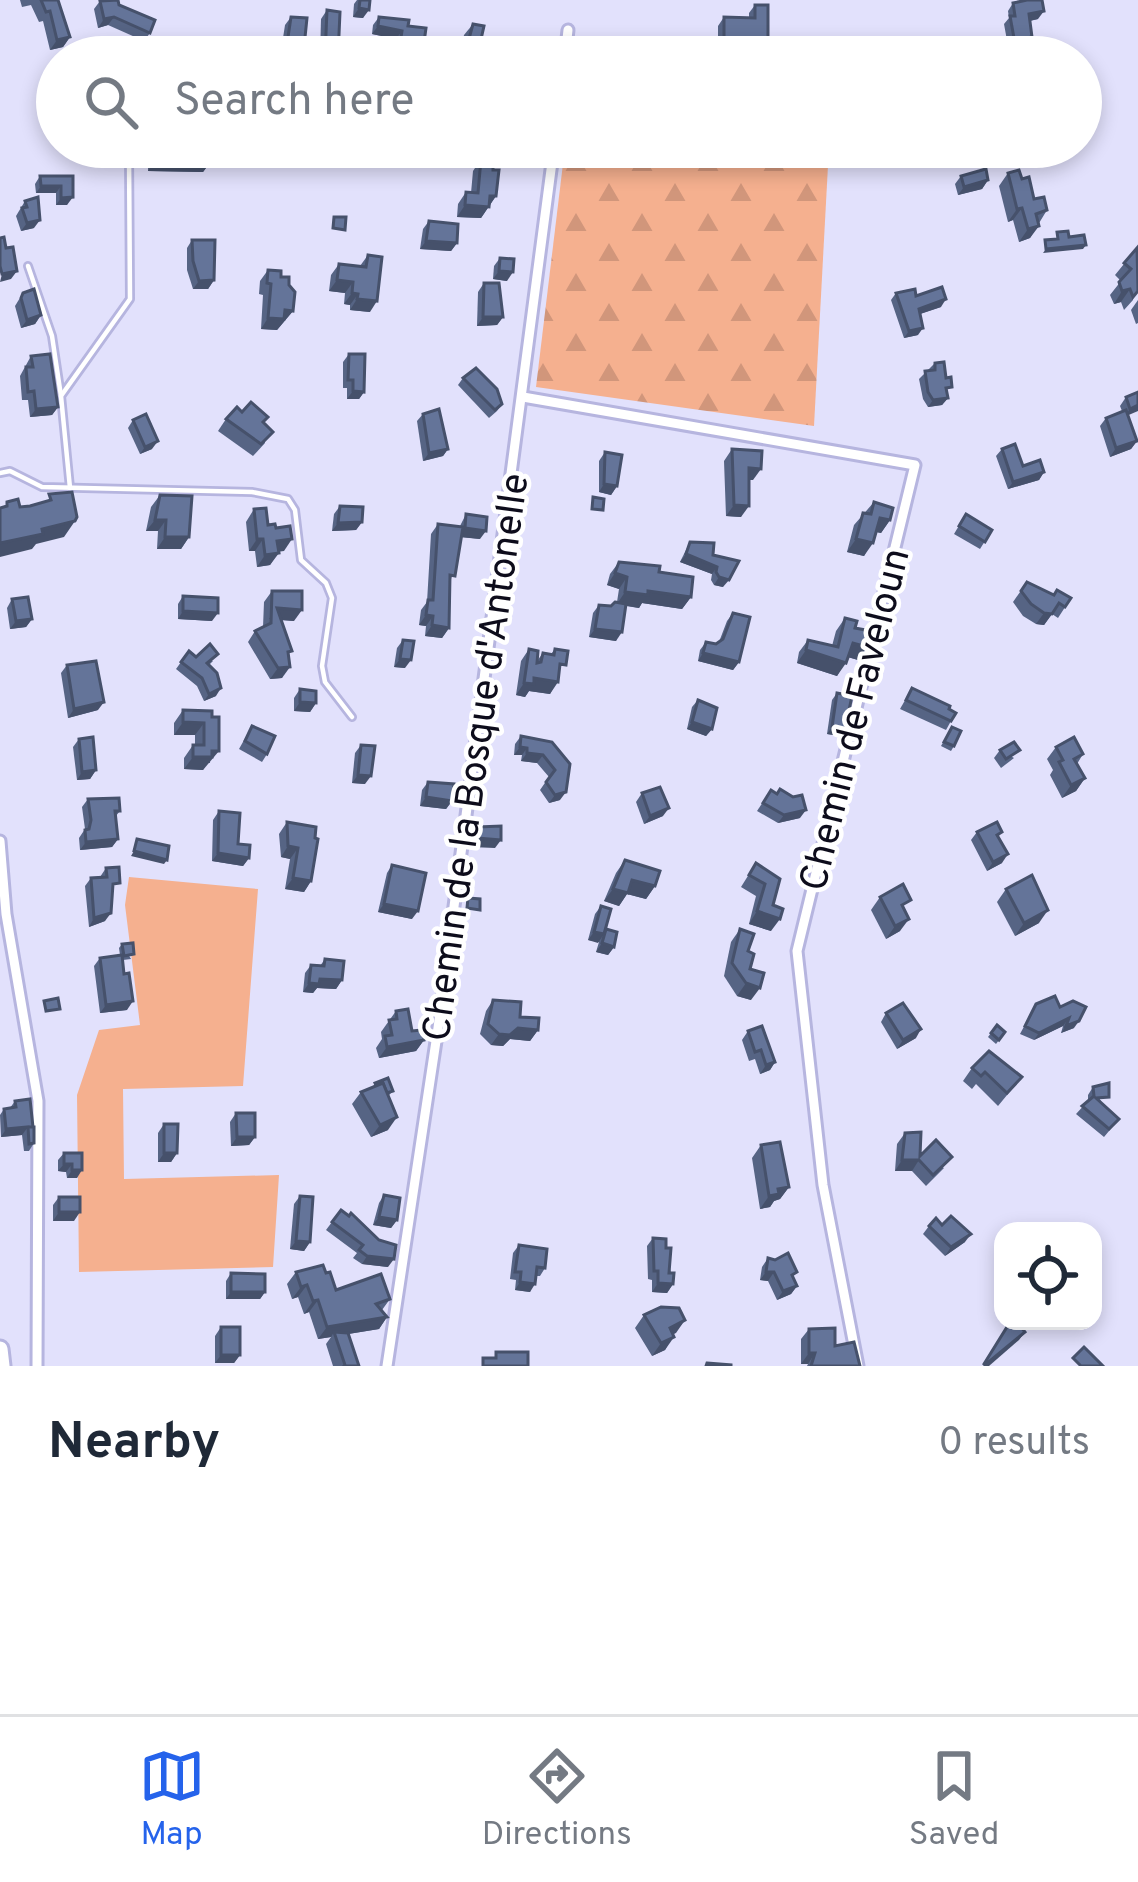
<!DOCTYPE html>
<style>
:root{--surface:#fff;--page:#f2f2f3;--text:#1f2937;--muted:#747a83;--line:#e0e1e3;--accent:#2563eb}
body{margin:0;font-family:Overpass,sans-serif;background:var(--page);color:var(--text)}
.controls{position:absolute;right:36px;bottom:36px;display:grid;overflow:hidden;border-radius:24px;box-shadow:0 6px 18px #0003}
.controls button{width:108px;height:108px;display:grid;place-items:center;padding:0;border:0;border-bottom:3px solid var(--line);background:var(--surface);color:var(--text);font:60px sans-serif}
.list{margin:0;padding:0;list-style:none}
h2{display:flex;justify-content:space-between;align-items:center;height:156px;margin:0;padding:0 48px;font-size:51px}
h2 small{font-size:39px;font-weight:400;color:var(--muted)}
.icon{flex:none;width:66px;height:66px;fill:none;stroke:currentColor;stroke-width:2;stroke-linecap:round;stroke-linejoin:round}
.map{position:relative;flex:none;width:1138px;height:1366px;overflow:hidden}
.search{position:absolute;background:var(--surface);box-shadow:0 6px 18px #0003;left:36px;right:36px;top:36px;height:132px;display:flex;align-items:center;gap:30px;box-sizing:border-box;padding:0 42px;border-radius:66px;color:var(--muted);font-size:45px}
.sheet{height:348px;background:var(--surface)}
nav{display:flex;justify-content:space-around;align-items:center;box-sizing:border-box;height:168px;border-top:3px solid var(--line);background:var(--surface);font-size:33px;color:var(--muted)}
nav a{display:grid;justify-items:center;gap:6px}
nav .on{color:var(--accent)}
.map>svg:first-child{display:block}
.grass{fill:#f5b08f}
.forest{fill:url(#forest-firs)}
.lines{fill:none;stroke-linecap:round;stroke-linejoin:round}
.lane-casing{stroke:#b6b5df;stroke-width:10}
.street-casing{stroke:#b6b5df;stroke-width:15}
.primary-casing{stroke:#b6b5df;stroke-width:21}
.lane{stroke:#fff;stroke-width:4.5}
.street{stroke:#fff;stroke-width:9}
.primary{stroke:#fff;stroke-width:15}
.wall{fill:#566484}
.shaded-wall{fill:#46516b}
.building{fill:#647499;stroke:#46516b;stroke-width:3}
.labels{text-anchor:middle;stroke-width:9;stroke-linejoin:round;paint-order:stroke}
.street-label{font-size:39px;fill:#0d0c1b;stroke:#fff}
</style>
<div class="map">
<svg width="1138" height="1366" viewBox="0 0 1138 1366">
<defs>
<pattern id="forest-firs" width="22" height="20" patternUnits="userSpaceOnUse" patternTransform="scale(3)"><rect width="22" height="20" fill="#f5b08f"/><path d="M5 1l3.5 6h-7zM16 11l3.5 6h-7z" fill="#d1967b"/></pattern>
</defs>
<rect width="100%" height="100%" fill="#e2e1fc"/>
<path class="grass" d="M129,877L258,889L243,1086L123,1089L124,1179L279,1175L273,1267L79,1272L77,1095L99,1030L140,1025L125,905Z"/>
<path class="forest" d="M565,147H829L814,426L536,387Z"/>
<g class="lines">
<g class="lane-casing">
<g id="lane">
<path d="M28,266L52,336L61,396"/>
<path d="M0,473L10,471L42,487L252,492L288,499L295,510L301,560L326,583L332,598L322,666L325,682L352,717"/>
<path d="M70,488L61,396L130,299L129,153"/>
</g>
</g>
<g class="street-casing">
<g id="street">
<path d="M565,57L568,30"/>
<path d="M523,397L915,465L797,951L823,1185L858,1366"/>
<path d="M0,841L6,914L38,1101L37,1366"/>
<path d="M387,1366L438,1028L554,147"/>
</g>
</g>
<g class="primary-casing">
<path id="primary" d="M0,1349L2,1366"/>
</g>
<use href="#lane" class="lane"/>
<use href="#street" class="street"/>
<use href="#primary" class="primary"/>
</g>
<g class="wall">
<path d="M20,0H58L70,37L63,47L50,50L43,21L39,22L31,5L22,7Z"/>
<path d="M357,0H370L363,18L353,17L354,4Z"/>
<path d="M100,1L119,5L150,33L144,41L108,25L98,28L94,9Z"/>
<path d="M1013,3L1038,19L1030,21L1027,44L1022,54L1010,57L1004,24L1009,18L1008,11Z"/>
<path d="M755,5L768,38L762,47H718V26L724,17L749,18V13Z"/>
<path d="M327,10L338,57H320L321,19Z"/>
<path d="M291,17L303,57H280L285,25Z"/>
<path d="M379,17L408,26L422,57H373L378,49L395,50L396,39L372,34L373,25Z"/>
<path d="M473,24L477,57H459L464,35Z"/>
<path d="M165,147H193V152L209,164L203,172L148,171V160L154,151H164Z"/>
<path d="M481,159L493,170L496,196L481,218L457,217L458,204L466,192L471,193L473,171Z"/>
<path d="M1008,173L1022,179L1034,199L1047,210L1030,238L1019,242L1013,220L1008,222L999,186Z"/>
<path d="M40,176H73L67,205H56V193H36L35,184Z"/>
<path d="M961,176L988,180L982,189L958,195L955,184Z"/>
<path d="M25,201L34,228L21,231L16,216Z"/>
<path d="M429,221L457,243L451,251L420,249L423,229Z"/>
<path d="M192,240L214,280L208,289H193L187,270V248Z"/>
<path d="M1137,248L1133,300L1124,310L1121,302L1114,304L1110,295L1121,281L1115,275Z"/>
<path d="M368,255L370,312L350,310V305L344,304L345,293L329,291L331,275L339,264L360,266Z"/>
<path d="M500,258L507,281L493,279L494,266Z"/>
<path d="M268,270L281,277L289,285L293,311L277,330L261,329L263,295L259,294L260,281Z"/>
<path d="M484,283L503,317L497,325L477,326L478,292Z"/>
<path d="M23,293L41,315L35,324L21,328L15,306Z"/>
<path d="M896,293L916,296L941,307L920,314L918,335L904,338L891,300Z"/>
<path d="M1138,300V323L1136,324L1131,310Z"/>
<path d="M349,354L364,392L359,399H347V388H343V362Z"/>
<path d="M31,356L58,407L52,415L30,417L28,400H22L20,376Z"/>
<path d="M935,363L946,378L948,398L942,405L928,407L923,399L919,379Z"/>
<path d="M463,378L502,404L497,411L489,418L458,385Z"/>
<path d="M1138,392L1128,415L1137,441L1131,449L1110,457L1100,426L1106,418L1122,411L1120,406L1126,397Z"/>
<path d="M242,412L264,423L265,443L253,456L218,431L226,419Z"/>
<path d="M423,414L448,449L443,456L423,461L417,421Z"/>
<path d="M133,420L152,449L140,454L128,428Z"/>
<path d="M732,449L753,480H749L741,517L726,516L724,461Z"/>
<path d="M1002,449L1023,466L1044,472L1039,480L1008,489L996,456Z"/>
<path d="M605,452L617,486L611,495L599,492V461Z"/>
<path d="M160,495L189,537L181,549H157L158,531H146L151,507Z"/>
<path d="M874,502L890,520L881,533L876,532L864,556L847,552L854,525Z"/>
<path d="M340,506L362,522L356,530L332,531L334,514Z"/>
<path d="M254,509L268,525L276,528L284,551H279L270,565L257,567L255,551H249L246,522Z"/>
<path d="M466,514L480,539L462,537L450,583L449,628L442,638L425,636L426,626L419,625L421,610L427,602L431,534L438,524L460,526Z"/>
<path d="M966,514L992,530L980,549L954,534Z"/>
<path d="M690,542L713,555L723,587L714,585L711,580L712,574L680,562Z"/>
<path d="M619,562L659,572L691,597L682,609L642,603L639,608L626,606L616,641L589,637L593,613L599,605L611,606L617,602L619,589L607,585L610,574Z"/>
<path d="M1027,582L1054,595L1071,598L1058,618L1052,614L1044,625L1036,624L1023,616L1013,602Z"/>
<path d="M272,591L294,621L281,620L288,656L282,678L270,679L248,642L255,631L263,627L264,602Z"/>
<path d="M183,596L212,621L178,619V604Z"/>
<path d="M12,599L32,619L26,627L10,629L7,608Z"/>
<path d="M733,613L739,662L733,670L698,661L700,650L706,642L716,644L719,642L727,621Z"/>
<path d="M845,618L867,647L858,660L848,657L837,676L797,663L799,652L808,640L832,646L836,631Z"/>
<path d="M403,640L405,668L394,667L397,648Z"/>
<path d="M529,649L537,661L543,653L551,654L555,649L559,676L550,694L529,691L525,697L516,695L521,661Z"/>
<path d="M189,651L196,657L213,661L209,665L216,696L204,701L197,686L176,669Z"/>
<path d="M67,665L98,710L68,718L61,673Z"/>
<path d="M912,688L949,709L951,721L946,730L900,709Z"/>
<path d="M300,689L316,703L310,712L294,711V698Z"/>
<path d="M837,693L845,729L840,736L827,734L832,700Z"/>
<path d="M698,700L712,729L706,736L687,729L692,707Z"/>
<path d="M183,710L212,711L210,763H207L203,770L184,769V758L193,745H195V735H174V723Z"/>
<path d="M252,726L267,754L262,762L239,749Z"/>
<path d="M952,727L954,746L951,751L941,746Z"/>
<path d="M521,736L552,742L560,800L549,803L540,790L549,777L537,763L521,761L522,755H514L515,744Z"/>
<path d="M79,739L96,770L90,779L77,780L73,747Z"/>
<path d="M361,745L365,784L352,783L355,753Z"/>
<path d="M1056,747L1083,754L1077,764L1085,778L1076,791L1062,798L1050,775L1053,770L1047,759Z"/>
<path d="M1000,750L1014,758L1001,768L994,758Z"/>
<path d="M428,782L452,801L446,809L420,806L422,790Z"/>
<path d="M771,790L777,794L800,818L778,823L757,811Z"/>
<path d="M642,793L663,816L644,824L636,802Z"/>
<path d="M88,799L120,811L115,817L118,839L112,847L80,850L79,838L85,829L82,807Z"/>
<path d="M219,811L238,844L249,858L243,866L212,861L213,820Z"/>
<path d="M287,822L311,881L304,892L285,889L290,859L281,857L279,834Z"/>
<path d="M977,832H1002L998,837L1002,863L987,871L971,840Z"/>
<path d="M625,860L655,886L646,899L627,894L619,906L604,901L616,873Z"/>
<path d="M756,863L773,905L771,931L749,924L756,896L741,887Z"/>
<path d="M392,865L412,919L378,912L387,873Z"/>
<path d="M106,868L114,892H112L105,921L89,927L85,886L91,878L100,877Z"/>
<path d="M1006,889L1039,923L1015,936L997,902Z"/>
<path d="M880,897L904,910L900,931L886,939L871,910Z"/>
<path d="M601,906L606,930L614,947L608,955L596,952L599,942L588,940L595,914Z"/>
<path d="M740,929L748,951L751,1000L737,996L724,976L731,942Z"/>
<path d="M122,944L131,959L123,960L127,1010L100,1013L94,966L100,958L120,955L119,948Z"/>
<path d="M325,959L342,980L336,989L317,988L313,993L303,992L305,973L311,965L320,966Z"/>
<path d="M493,1000L538,1030L530,1041L510,1039L503,1046L491,1045L480,1034L486,1011Z"/>
<path d="M1036,1004L1060,1007L1074,1028L1061,1033L1063,1026L1034,1040L1020,1034Z"/>
<path d="M396,1011L412,1031L424,1040L416,1051L379,1058L376,1048L382,1039L381,1032Z"/>
<path d="M886,1013L916,1038L897,1049L881,1022Z"/>
<path d="M997,1025L1005,1032L996,1044L988,1037Z"/>
<path d="M748,1031L775,1062L770,1070L760,1074L755,1059L749,1061L742,1040Z"/>
<path d="M972,1068L1022,1077L998,1106L976,1084L972,1089L963,1081Z"/>
<path d="M375,1083L393,1091L388,1096V1130L371,1137L352,1104L361,1092L373,1087Z"/>
<path d="M1093,1087L1103,1105L1119,1119L1104,1137L1076,1114L1088,1101V1095Z"/>
<path d="M15,1101L33,1127L34,1143L29,1151H24L22,1135L1,1137L0,1115L4,1109L10,1108Z"/>
<path d="M236,1113L255,1137L249,1145L231,1146L230,1122Z"/>
<path d="M164,1124L177,1153L171,1162H158V1133Z"/>
<path d="M905,1133L920,1156L944,1168L926,1186L912,1171H895L897,1144Z"/>
<path d="M761,1145L789,1187L780,1199L774,1201L770,1207L760,1209L752,1158Z"/>
<path d="M64,1153H82L77,1178H67L66,1172L58,1171V1160Z"/>
<path d="M384,1195L397,1220L391,1228L373,1225L379,1203Z"/>
<path d="M300,1196L310,1242L304,1251L290,1249L294,1204Z"/>
<path d="M59,1197L74,1221H53V1205Z"/>
<path d="M341,1210L349,1216L388,1267L362,1264L353,1258L357,1253L326,1230Z"/>
<path d="M942,1225L965,1242L945,1256L923,1234L929,1226Z"/>
<path d="M653,1238L666,1248L673,1284L667,1293L652,1292V1280L648,1279L647,1246Z"/>
<path d="M519,1245L545,1268L540,1276H536L530,1292L515,1290L516,1280L510,1279L513,1253Z"/>
<path d="M768,1258L793,1278L797,1286L791,1294L777,1300L768,1281L760,1280L762,1267Z"/>
<path d="M296,1272L336,1290L390,1299L382,1310L387,1317L379,1329L348,1334L359,1366H333L326,1344L331,1337L318,1339L309,1312L304,1314L298,1297L292,1299L287,1284Z"/>
<path d="M231,1273L265,1292L260,1299H226V1281Z"/>
<path d="M644,1315L685,1320L673,1335L665,1350L652,1356L635,1328Z"/>
<path d="M221,1327L240,1355L234,1363H215V1336Z"/>
<path d="M809,1329L835,1346L860,1366H807L808,1364H801V1339Z"/>
</g>
<g class="shaded-wall">
<path d="M359,8L369,10L363,18L353,17Z"/>
<path d="M1044,11L1038,19L1024,22L1029,14Z"/>
<path d="M114,17L108,25L98,28L104,19Z"/>
<path d="M378,26L402,31L396,39L372,34Z"/>
<path d="M70,37L63,47L50,50L57,40Z"/>
<path d="M724,38H768L762,47H718Z"/>
<path d="M1027,46L1022,54L1010,57L1016,49Z"/>
<path d="M153,163L209,164L203,172L148,171Z"/>
<path d="M988,180L982,189L958,195L964,187Z"/>
<path d="M41,186H61L56,193H36Z"/>
<path d="M490,196H496L481,218L457,217L465,205Z"/>
<path d="M73,197L67,205H56L61,198Z"/>
<path d="M1022,208L1013,220L1008,222L1017,209Z"/>
<path d="M40,220L34,228L21,231L27,223Z"/>
<path d="M1039,226L1030,238L1019,242L1028,229Z"/>
<path d="M426,241L457,243L451,251L420,249Z"/>
<path d="M1086,245L1083,249L1043,253L1046,249Z"/>
<path d="M17,271L11,279L0,282L2,274Z"/>
<path d="M499,271L513,272L507,281L493,279Z"/>
<path d="M214,280L208,289H193L199,281Z"/>
<path d="M337,280L353,282L345,293L329,291Z"/>
<path d="M1130,289L1121,302L1114,304L1122,291Z"/>
<path d="M352,293L358,294L350,305L344,304Z"/>
<path d="M357,299L377,301L370,312L350,310Z"/>
<path d="M946,299L941,307L914,316L919,309Z"/>
<path d="M285,310L293,311L277,330L261,329L268,318Z"/>
<path d="M41,315L35,324L21,328L27,320Z"/>
<path d="M483,317H503L497,325L477,326Z"/>
<path d="M923,328L918,335L904,338L909,331Z"/>
<path d="M353,391L364,392L359,399H347Z"/>
<path d="M948,398L942,405L928,407L933,400Z"/>
<path d="M1138,405V411L1124,417L1130,409Z"/>
<path d="M58,407L52,415L30,417L36,409Z"/>
<path d="M158,441L152,449L140,454L145,447Z"/>
<path d="M1137,441L1131,449L1110,457L1116,448Z"/>
<path d="M448,449L443,456L423,461L429,453Z"/>
<path d="M749,468L761,469L753,480L742,479Z"/>
<path d="M1044,472L1039,480L1008,489L1013,482Z"/>
<path d="M604,484L617,486L611,495L599,492Z"/>
<path d="M734,505L749,506L741,517L726,516Z"/>
<path d="M880,518L890,520L881,533L872,531Z"/>
<path d="M155,520H166L158,531H146Z"/>
<path d="M75,521L64,537L36,544L32,549L0,557V543L42,529Z"/>
<path d="M362,522L356,530L332,531L338,523Z"/>
<path d="M465,528L486,531L480,539L459,537Z"/>
<path d="M165,537H189L181,549H157Z"/>
<path d="M257,539H263L255,551H249Z"/>
<path d="M292,539L284,551L269,553L277,541Z"/>
<path d="M856,539L873,543L864,556L847,552Z"/>
<path d="M279,553L270,565L257,567L265,555Z"/>
<path d="M686,554L717,567L712,574L680,562Z"/>
<path d="M615,573L627,577L619,589L607,585Z"/>
<path d="M719,577L729,580L723,587L714,585Z"/>
<path d="M648,591L691,597L682,609L642,603L639,608L617,604L625,592Z"/>
<path d="M277,608L302,610L294,621L269,619Z"/>
<path d="M183,611L218,613L212,621L178,619Z"/>
<path d="M1044,613L1052,614L1044,625L1036,624Z"/>
<path d="M426,615L433,616L426,626L419,625Z"/>
<path d="M32,619L26,627L10,629L16,621Z"/>
<path d="M432,625L449,628L442,638L425,636Z"/>
<path d="M595,629L622,632L616,641L589,637Z"/>
<path d="M853,643L867,647L858,660L844,656Z"/>
<path d="M806,650L846,663L837,676L797,663Z"/>
<path d="M703,653L739,662L733,670L698,661Z"/>
<path d="M400,659L411,660L405,668L394,667Z"/>
<path d="M290,667L282,678L270,679L278,668Z"/>
<path d="M534,678L558,682L550,694L529,691L525,697L516,695L524,683Z"/>
<path d="M221,688L216,696L204,701L209,694Z"/>
<path d="M104,702L98,710L68,718L74,709Z"/>
<path d="M300,702L316,703L310,712L294,711Z"/>
<path d="M183,722L204,723L195,735H174Z"/>
<path d="M692,722L712,729L706,736L687,729Z"/>
<path d="M832,727L845,729L840,736L827,734Z"/>
<path d="M520,747L527,748L522,755H514Z"/>
<path d="M212,751H219L203,770L184,769L193,757Z"/>
<path d="M527,753L543,755L537,763L521,761Z"/>
<path d="M96,770L90,779L77,780L82,772Z"/>
<path d="M358,775L371,776L365,784L352,783Z"/>
<path d="M1085,778L1076,791L1062,798L1071,785Z"/>
<path d="M566,792L560,800L549,803L555,795Z"/>
<path d="M426,797L452,801L446,809L420,806Z"/>
<path d="M669,808L663,816L644,824L650,816Z"/>
<path d="M806,810L800,818L778,823L784,815Z"/>
<path d="M477,838L501,840L495,848L471,847Z"/>
<path d="M118,839L112,847L80,850L86,842Z"/>
<path d="M288,846L298,848L290,859L281,857Z"/>
<path d="M134,851L167,860L164,864L131,856Z"/>
<path d="M218,853L249,858L243,866L212,861Z"/>
<path d="M1008,854L1002,863L987,871L993,862Z"/>
<path d="M293,878L311,881L304,892L285,889Z"/>
<path d="M632,880L655,886L646,899L627,894L619,906L604,901L613,889Z"/>
<path d="M384,904L418,911L412,919L378,912Z"/>
<path d="M1048,910L1039,923L1015,936L1024,923Z"/>
<path d="M757,911L780,919L771,931L749,924Z"/>
<path d="M111,913L105,921L89,927L94,918Z"/>
<path d="M909,919L900,931L886,939L895,926Z"/>
<path d="M594,932L604,934L598,943L588,940Z"/>
<path d="M602,943L614,947L608,955L596,952Z"/>
<path d="M320,979L342,980L336,989L317,988L313,993L303,992L309,983Z"/>
<path d="M746,983L760,988L751,1000L737,996Z"/>
<path d="M133,1001L127,1010L100,1013L106,1005Z"/>
<path d="M1069,1018L1063,1026L1034,1040L1039,1033Z"/>
<path d="M1079,1021L1074,1028L1061,1033L1066,1026Z"/>
<path d="M518,1028L538,1030L530,1041L510,1039L503,1046L491,1045L499,1034Z"/>
<path d="M921,1029L916,1038L897,1049L903,1040Z"/>
<path d="M424,1040L416,1051L379,1058L387,1047Z"/>
<path d="M775,1062L770,1070L760,1074L766,1065Z"/>
<path d="M397,1117L388,1130L371,1137L380,1125Z"/>
<path d="M28,1127L22,1135L1,1137L6,1129Z"/>
<path d="M237,1137H255L249,1145L231,1146Z"/>
<path d="M164,1153H177L171,1162H158Z"/>
<path d="M902,1160H919L912,1171H895Z"/>
<path d="M64,1164H72L66,1172L58,1171Z"/>
<path d="M72,1170H82L77,1178H67Z"/>
<path d="M789,1187L780,1199L774,1201L770,1207L760,1209L769,1196L778,1189Z"/>
<path d="M59,1212H80L74,1221H53Z"/>
<path d="M379,1217L397,1220L391,1228L373,1225Z"/>
<path d="M971,1234L965,1242L945,1256L951,1247Z"/>
<path d="M296,1241L310,1242L304,1251L290,1249Z"/>
<path d="M367,1256L394,1259L388,1267L362,1264Z"/>
<path d="M766,1272H774L768,1281L760,1280Z"/>
<path d="M520,1282L535,1284L530,1292L515,1290Z"/>
<path d="M658,1283L673,1284L667,1293L652,1292Z"/>
<path d="M307,1285L298,1297L292,1299L301,1287Z"/>
<path d="M797,1286L791,1294L777,1300L783,1291Z"/>
<path d="M231,1292H265L260,1299H226Z"/>
<path d="M318,1300L309,1312L304,1314L313,1301Z"/>
<path d="M387,1317L379,1329L336,1336L334,1332L331,1337L318,1339L327,1327Z"/>
<path d="M685,1320L676,1333L661,1340L670,1328Z"/>
<path d="M1025,1332L1019,1340L989,1366H985Z"/>
<path d="M674,1337L665,1350L652,1356L661,1343Z"/>
<path d="M809,1353H815L808,1364H801Z"/>
<path d="M221,1355H240L234,1363H215Z"/>
</g>
<g class="building">
<path d="M41,0H58L70,37L57,40L50,11L46,12Z"/>
<path d="M118,0L119,5L155,20L150,33L114,17L104,19L100,1Z"/>
<path d="M360,0H370L369,10L359,8Z"/>
<path d="M1027,0H1042L1044,11L1029,14L1032,37L1026,38L1027,46L1016,49L1010,16H1015L1013,3Z"/>
<path d="M755,5H768V38H724V17L755,18Z"/>
<path d="M327,10L340,12L338,57H325Z"/>
<path d="M291,17L307,18L303,57H285Z"/>
<path d="M379,17L409,20L408,26L426,28L422,57H377L378,49L399,50L402,31L378,26Z"/>
<path d="M473,24L484,26L477,57H464Z"/>
<path d="M170,147H193V152H210L209,164L153,163L154,151L170,152Z"/>
<path d="M481,159L493,160V170H499L496,196H490L489,207L465,205L466,192L478,193Z"/>
<path d="M986,169L988,180L964,187L961,176Z"/>
<path d="M1019,170L1022,179L1029,177L1034,199L1044,197L1047,210L1036,214L1039,226L1028,229L1022,208L1017,209L1008,173Z"/>
<path d="M40,176H73V197L61,198V186H41Z"/>
<path d="M38,197L40,220L27,223L22,208L27,207L25,201Z"/>
<path d="M334,217H346L345,230L333,228Z"/>
<path d="M429,221L458,224L457,243L426,241Z"/>
<path d="M1068,231L1069,237L1084,235L1086,245L1046,249L1045,240L1058,239L1057,232Z"/>
<path d="M4,237L6,248L13,247L17,271L2,274L0,266V238Z"/>
<path d="M192,240H215L214,280L199,281L193,261Z"/>
<path d="M1137,248L1138,291L1133,297L1130,289L1122,291L1119,282L1131,269L1124,263Z"/>
<path d="M368,255L382,257L377,301L357,299L358,294L352,293L353,282L337,280L339,264L366,267Z"/>
<path d="M500,258L514,259L513,272L499,271Z"/>
<path d="M268,270L281,271V277H289V285L295,292L293,311L285,310L284,319L268,318L271,284L267,283Z"/>
<path d="M484,283H499L503,317H483Z"/>
<path d="M942,287L946,299L919,309L923,328L909,331L896,293L915,289L916,296Z"/>
<path d="M34,289L41,315L27,320L21,298L23,293Z"/>
<path d="M50,354L58,407L36,409L34,391L28,392L26,367H33L31,356Z"/>
<path d="M349,354H365L364,392L353,391V380H348Z"/>
<path d="M944,362L946,378L951,377L952,387L946,388L948,398L933,400L928,392L925,371L935,370V363Z"/>
<path d="M476,368L497,389L502,404L495,410L463,378Z"/>
<path d="M1138,392V405L1130,409L1126,397Z"/>
<path d="M251,402L268,417L263,422L273,432L261,444L226,419L237,407L242,412Z"/>
<path d="M439,409L448,449L429,453L423,414Z"/>
<path d="M1126,410L1137,441L1116,448L1106,418Z"/>
<path d="M146,414L158,441L145,447L133,420Z"/>
<path d="M1015,444L1023,466L1040,460L1044,472L1013,482L1002,449Z"/>
<path d="M732,449L762,451L761,469L749,468V506L734,505Z"/>
<path d="M605,452L622,455L617,486L604,484Z"/>
<path d="M72,492L77,517L75,521L42,529L43,534L0,543V508L7,506V502L18,499L20,507L30,506L51,500L49,494Z"/>
<path d="M160,495L192,496L189,537H165L166,520H155Z"/>
<path d="M593,497L604,499L603,510L592,509Z"/>
<path d="M874,502L893,508L890,520L880,518L873,543L856,539L863,513L871,514Z"/>
<path d="M340,506L363,507L362,522L338,523Z"/>
<path d="M266,508L268,525L275,524L276,528L290,526L292,539L277,541L279,553L265,555L263,539H257L254,509Z"/>
<path d="M466,514L487,517L486,531L465,528Z"/>
<path d="M966,514L992,530L985,542L959,526Z"/>
<path d="M438,524L463,527L455,576L450,575L449,628L432,625L433,616L426,615L428,600H433Z"/>
<path d="M690,542L714,543L713,555L739,561L729,580L719,577L716,572L717,567L686,554Z"/>
<path d="M619,562L660,566L659,572L693,577L691,597L648,591V595L625,592L627,577L615,573Z"/>
<path d="M1027,582L1054,595L1057,590L1071,598L1065,607L1059,603L1052,614L1044,613L1031,604L1021,591Z"/>
<path d="M272,591H302V610L277,608L292,651L288,652L290,667L278,668L255,631L271,623Z"/>
<path d="M183,596L218,598V613L183,611Z"/>
<path d="M28,597L32,619L16,621L12,599Z"/>
<path d="M615,602L626,604L622,632L595,629L599,605L611,606Z"/>
<path d="M733,613L750,617L739,662L703,653L706,642L716,644L723,639Z"/>
<path d="M845,618L857,621L855,628L871,631L867,647L853,643L846,663L806,650L808,640L838,647Z"/>
<path d="M403,640L414,641L411,660L400,659Z"/>
<path d="M210,644L218,654L207,663L217,673L221,688L209,694L202,678L181,662L189,651L196,657Z"/>
<path d="M529,649L538,651L537,663L541,662L543,653L554,655L555,649L568,651L566,665L560,664L558,682L534,678V684L524,683Z"/>
<path d="M96,661L104,702L74,709L67,665Z"/>
<path d="M912,688L950,706L949,709L956,713L951,721L906,700Z"/>
<path d="M300,689L316,691V703L300,702Z"/>
<path d="M837,693L852,696L845,729L832,727Z"/>
<path d="M698,700L717,708L712,729L692,722Z"/>
<path d="M183,710L212,711V717H219V751H212V757H193V745H204V723L183,722Z"/>
<path d="M252,726L275,736L267,754L245,741Z"/>
<path d="M952,727L961,731L954,746L944,742Z"/>
<path d="M521,736L552,742L570,764L566,792L555,795L546,782L555,770L543,755L527,753V748L520,747Z"/>
<path d="M93,737L96,770L82,772L79,739Z"/>
<path d="M1074,737L1083,754L1074,759L1085,778L1071,785L1059,762L1063,760L1056,747Z"/>
<path d="M1014,742L1020,750L1006,759L1000,750Z"/>
<path d="M361,745L375,746L371,776L358,775Z"/>
<path d="M428,782L454,784L452,801L426,797Z"/>
<path d="M660,787L669,808L650,816L642,793Z"/>
<path d="M780,789L793,797L802,795L806,810L784,815L763,803L771,790L777,794Z"/>
<path d="M119,798L120,811H115L118,839L86,842L85,830L89,829L91,820L88,799Z"/>
<path d="M219,811L240,813L238,844L250,845L249,858L218,853Z"/>
<path d="M287,822L316,827L315,838L318,839L311,881L293,878L298,848L288,846Z"/>
<path d="M997,822L1002,832L997,835L1008,854L993,862L977,832Z"/>
<path d="M501,826V840L477,838L478,827Z"/>
<path d="M137,839L169,846L167,860L134,851Z"/>
<path d="M625,860L660,871L655,886L632,880L628,893L613,889Z"/>
<path d="M756,863L780,879L773,905L783,909L780,919L757,911L765,884L749,875Z"/>
<path d="M392,865L426,873L418,911L384,904Z"/>
<path d="M119,867L120,883L113,884L111,913L94,918L91,878L107,877L106,868Z"/>
<path d="M1032,875L1048,910L1024,923L1006,889Z"/>
<path d="M903,884L911,900L902,905L909,919L895,926L880,897Z"/>
<path d="M468,898L480,899V910L467,908Z"/>
<path d="M601,906L611,909L604,934L594,932Z"/>
<path d="M606,929L617,932L614,947L602,943Z"/>
<path d="M740,929L754,934L748,951L754,954L750,969L764,973L760,988L746,983L732,963Z"/>
<path d="M133,943L134,954L124,956L122,944Z"/>
<path d="M122,955L124,974L129,973L133,1001L106,1005L100,958Z"/>
<path d="M325,959L344,961L342,980L320,979L319,984L309,983L311,965L324,966Z"/>
<path d="M1055,996L1060,1007L1073,1001L1086,1007L1079,1021L1066,1026L1069,1018L1039,1033L1025,1026L1036,1004Z"/>
<path d="M58,998L60,1009L46,1011L44,1001Z"/>
<path d="M493,1000L521,1002L520,1017L539,1018L538,1030L518,1028L510,1035L499,1034L488,1024Z"/>
<path d="M903,1003L921,1029L903,1040L886,1013Z"/>
<path d="M408,1009L412,1031L423,1030L424,1040L387,1047L385,1036L392,1035L389,1020L397,1019L396,1011Z"/>
<path d="M997,1025L1005,1032L999,1040L991,1033Z"/>
<path d="M762,1026L775,1062L766,1065L761,1050L755,1052L748,1031Z"/>
<path d="M989,1051L1022,1077L1007,1093L985,1072L981,1076L972,1068Z"/>
<path d="M388,1078L393,1091L387,1093L383,1083L376,1085L375,1083Z"/>
<path d="M383,1083L397,1117L380,1125L361,1092Z"/>
<path d="M1109,1083V1097L1096,1098L1119,1119L1109,1129L1082,1106L1094,1096L1093,1087Z"/>
<path d="M30,1099L33,1127H29H34V1143L29,1144L28,1127L6,1129L4,1109L16,1107L15,1101Z"/>
<path d="M236,1113H255V1137H237Z"/>
<path d="M164,1124H178L177,1153H164Z"/>
<path d="M921,1132L920,1156L936,1140L952,1157L933,1175L919,1160H902L905,1133Z"/>
<path d="M780,1142L789,1187L778,1189L779,1194L769,1196L761,1145Z"/>
<path d="M64,1153H82V1170H72V1164H64Z"/>
<path d="M384,1195L400,1198L397,1220L379,1217Z"/>
<path d="M300,1196L313,1197L310,1242L296,1241Z"/>
<rect x="59" y="1197" width="21" height="15"/>
<path d="M341,1210L349,1216L351,1213L379,1240L396,1245L394,1259L367,1256L359,1250L363,1245L332,1222Z"/>
<path d="M951,1216L971,1234L951,1247L929,1226L936,1218L942,1225Z"/>
<path d="M1077,1225L1079,1231H1065Z"/>
<path d="M653,1238L666,1239V1248H671L669,1273H674L673,1284L658,1283V1271H654Z"/>
<path d="M519,1245L547,1249L545,1268L537,1267L535,1284L520,1282L521,1272H515Z"/>
<path d="M788,1253L797,1272L792,1275L797,1286L783,1291L774,1272H766L768,1258L775,1260Z"/>
<path d="M323,1265L326,1273L330,1272L336,1290L381,1274L390,1299L376,1304L387,1317L327,1327L318,1300L313,1301L307,1285L301,1287L296,1272Z"/>
<path d="M231,1273L265,1274V1292H231Z"/>
<path d="M661,1307L679,1308L685,1320L670,1328L674,1337L661,1343L644,1315Z"/>
<path d="M1017,1322L1025,1332L985,1365L984,1364L1007,1327Z"/>
<rect x="221" y="1327" width="19" height="28"/>
<path d="M835,1328V1346L854,1342L860,1366H811L815,1353H809V1329Z"/>
<path d="M334,1332L348,1333L359,1366H344L345,1365Z"/>
<path d="M1084,1347L1103,1366H1081L1073,1358Z"/>
<path d="M496,1352H528V1366H483V1358H496Z"/>
<path d="M707,1363L731,1365V1366H706Z"/>
</g>
<g class="labels">
<g class="street-label">
<text transform="translate(853 719) rotate(-76)" y="14">Chemin de Faveloun</text>
<text transform="translate(474 757) rotate(-82)" y="14">Chemin de la Bosque d'Antonelle</text>
</g>
</g>
</svg>
<div class="controls">
<button><svg class="icon" aria-label="locate" viewBox="0 0 24 24"><circle cx="12" cy="12" r="6"/><path d="M12 2v4M12 18v4M2 12h4M18 12h4"/></svg></button>
</div>
<div class="search"><svg class="icon" aria-label="search" viewBox="0 0 24 24"><circle cx="10" cy="10" r="6"/><path d="M15 15l6 6"/></svg>Search here</div>
</div>
<section class="sheet">
<h2>Nearby<small>0 results</small></h2>
<ul class="list">
</ul>
</section>
<nav>
<a class="on"><svg class="icon" aria-label="map" viewBox="0 0 24 24"><path d="M3 6l6-2 6 2 6-2v14l-6 2-6-2-6 2zM9 4v14M15 6v14"/></svg>Map</a>
<a><svg class="icon" aria-label="directions" viewBox="0 0 24 24"><path d="M12 3l9 9-9 9-9-9zM9 14v-3h6M13 9l2 2-2 2"/></svg>Directions</a>
<a><svg class="icon" aria-label="saved" viewBox="0 0 24 24"><path d="M7 4h10v16l-5-4-5 4z"/></svg>Saved</a>
</nav>
